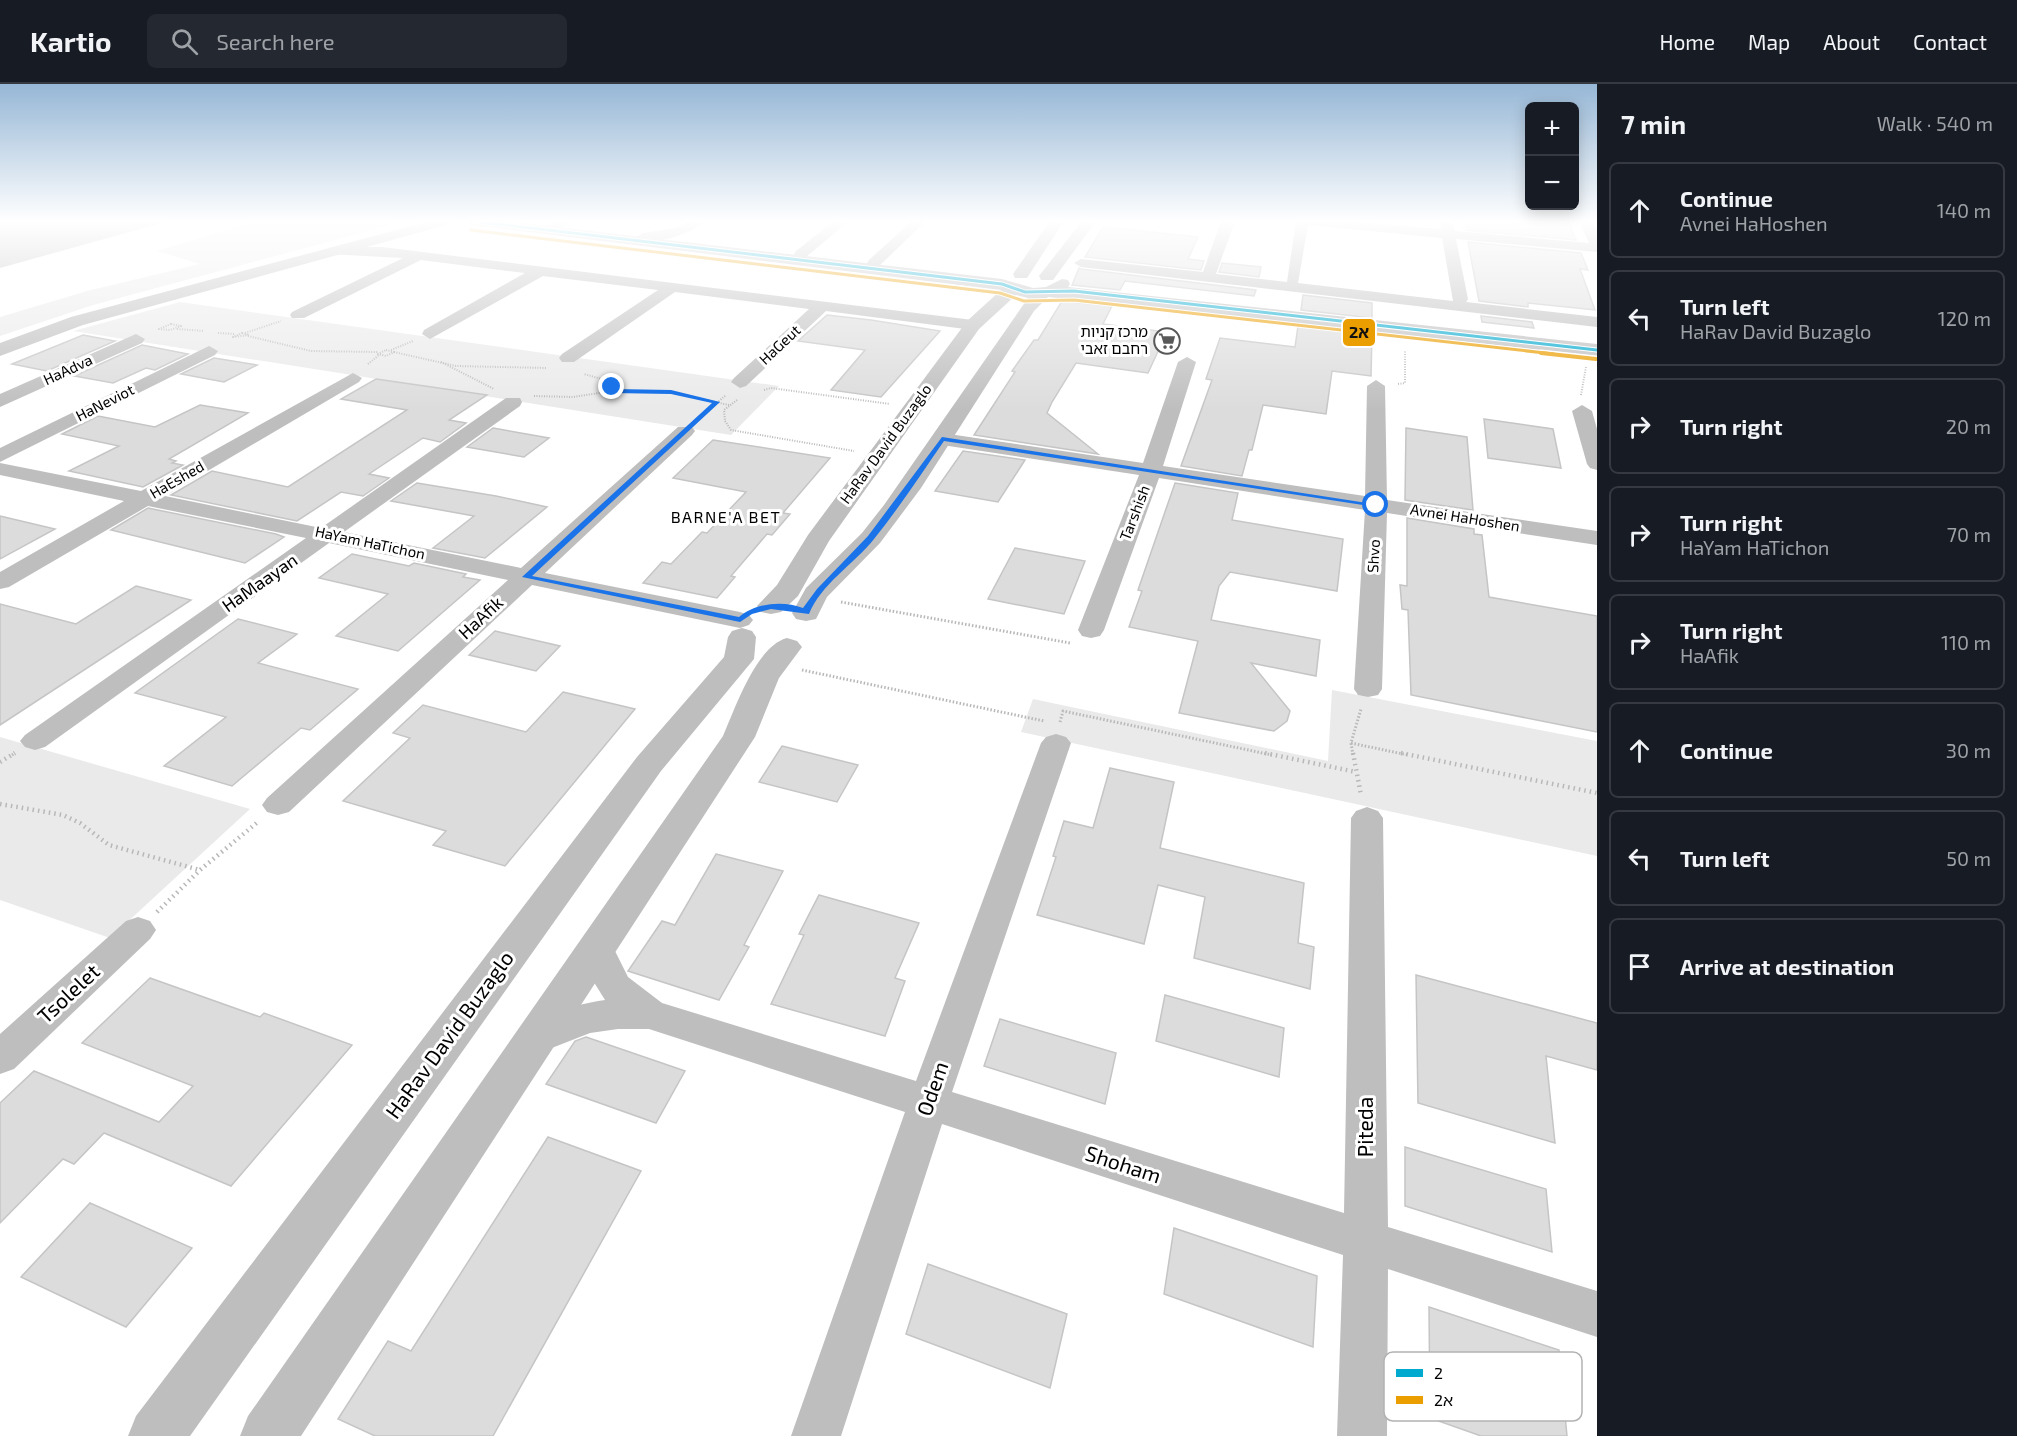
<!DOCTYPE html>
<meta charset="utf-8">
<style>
:root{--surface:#171b24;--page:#242831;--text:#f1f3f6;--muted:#9ea1a6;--line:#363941}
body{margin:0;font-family:"Exo 2","Noto Sans Hebrew",sans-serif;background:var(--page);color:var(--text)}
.controls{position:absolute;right:18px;top:18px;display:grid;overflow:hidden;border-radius:9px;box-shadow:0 3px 15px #0003}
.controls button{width:54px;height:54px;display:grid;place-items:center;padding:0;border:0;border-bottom:2px solid var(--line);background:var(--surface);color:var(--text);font:30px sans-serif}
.stop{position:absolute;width:18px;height:18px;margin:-14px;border:4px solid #1a73e8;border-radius:50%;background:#fff}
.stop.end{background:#1a73e8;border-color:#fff;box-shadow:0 2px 6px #0008}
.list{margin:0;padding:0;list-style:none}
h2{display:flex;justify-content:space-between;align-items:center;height:78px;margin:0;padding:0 24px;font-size:26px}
h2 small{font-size:20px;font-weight:400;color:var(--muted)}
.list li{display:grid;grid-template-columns:39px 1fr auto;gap:18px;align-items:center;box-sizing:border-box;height:96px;margin:0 12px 12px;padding:0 12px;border:2px solid var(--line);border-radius:9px}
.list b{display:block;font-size:22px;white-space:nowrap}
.list p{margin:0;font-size:20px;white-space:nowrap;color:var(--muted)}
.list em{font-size:20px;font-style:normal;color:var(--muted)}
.icon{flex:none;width:33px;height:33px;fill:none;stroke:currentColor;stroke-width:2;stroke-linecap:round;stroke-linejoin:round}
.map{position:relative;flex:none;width:1597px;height:1352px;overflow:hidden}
header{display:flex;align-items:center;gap:36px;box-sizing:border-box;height:84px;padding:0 30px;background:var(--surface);border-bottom:2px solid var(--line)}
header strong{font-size:28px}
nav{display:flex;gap:33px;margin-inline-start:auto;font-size:21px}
.search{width:420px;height:54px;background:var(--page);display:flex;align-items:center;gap:15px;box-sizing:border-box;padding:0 21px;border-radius:9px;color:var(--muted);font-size:22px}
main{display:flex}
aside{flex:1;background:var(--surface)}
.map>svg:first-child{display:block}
.green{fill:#eaeaea}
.water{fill:#bcbcbc}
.building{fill:#dcdcdc;stroke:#c5c5c5;stroke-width:1.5}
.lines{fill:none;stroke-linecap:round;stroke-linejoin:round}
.path-far2{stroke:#b8b8b8;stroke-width:2;stroke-dasharray:1 1.5;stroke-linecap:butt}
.path-far1{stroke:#b8b8b8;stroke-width:3;stroke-dasharray:1.5 2;stroke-linecap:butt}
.path{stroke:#b8b8b8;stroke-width:4.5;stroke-dasharray:1.5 4;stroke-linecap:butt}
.minor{fill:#bebebe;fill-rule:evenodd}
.tertiary{fill:#bebebe;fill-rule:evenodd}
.bus-1-casing{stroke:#fff;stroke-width:5}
.bus-2-far1-casing{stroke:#fff;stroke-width:5}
.bus-2-casing{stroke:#fff;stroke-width:7}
.bus-1{stroke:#00a9ce;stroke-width:3}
.bus-2-far1{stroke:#eb9e00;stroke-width:3}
.bus-2{stroke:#eb9e00;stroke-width:4}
.route{fill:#1a73e8}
.labels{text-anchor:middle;stroke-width:6;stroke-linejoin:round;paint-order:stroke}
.far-poi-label{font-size:15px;fill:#000;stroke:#fff;text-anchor:end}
.far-street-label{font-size:15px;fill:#000;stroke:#fff}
.far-neighbourhood-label{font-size:16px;letter-spacing:1.5px;fill:#000;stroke:#fff}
.street-label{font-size:18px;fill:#000;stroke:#fff}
.near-street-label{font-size:21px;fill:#000;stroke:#fff}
.key{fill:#fff;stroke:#b2b2b2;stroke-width:1.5}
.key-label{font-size:16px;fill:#000}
.line-badge{stroke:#fff;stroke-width:2}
.pale-badge-label{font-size:16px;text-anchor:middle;font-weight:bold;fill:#111}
</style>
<header>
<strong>Kartio</strong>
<div class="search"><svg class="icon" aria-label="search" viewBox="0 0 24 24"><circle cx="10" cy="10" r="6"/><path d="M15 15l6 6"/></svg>Search here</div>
<nav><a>Home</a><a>Map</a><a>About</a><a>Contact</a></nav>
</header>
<main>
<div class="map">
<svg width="1597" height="1352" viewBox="0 0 1597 1352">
<rect width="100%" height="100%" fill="#fff"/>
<g class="green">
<path d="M256,137H397L387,142L93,221L0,252V233L87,207L200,180L157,167Z"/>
<path d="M180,218L779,302L731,351L73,247Z"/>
<path d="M1332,606L1597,657V772L1021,648L1033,615L1328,677Z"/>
<path d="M0,653L250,725L110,854L0,816Z"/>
</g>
<path class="water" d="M0,137H169L0,184Z"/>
<g class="building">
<path d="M1465,137L1569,139L1576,156L1466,146Z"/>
<path d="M1103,143L1198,153L1188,175L1204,177L1201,186L1085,173Z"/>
<path d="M1468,158L1581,169L1588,186L1580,185L1595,226L1528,219V223L1479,217Z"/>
<path d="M1222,179L1261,183L1259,193L1219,188Z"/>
<path d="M1079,184L1081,185L1256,206L1254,212L1125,197L1120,206L1072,201Z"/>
<path d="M1303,211L1372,219V234L1301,226Z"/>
<path d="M1062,217L1112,222L1103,240L1167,248L1148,289L1076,279L1052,318L1047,329L1098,370L974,351L1015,288L1012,287L1034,256H1038Z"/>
<path d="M827,231L871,236L940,247L881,313L831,306L865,266L798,257Z"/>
<path d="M1481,232L1532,238L1534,244L1482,238Z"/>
<path d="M1298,242L1372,250L1371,292L1332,287L1326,330L1263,321L1252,366H1249L1242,392L1181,382L1212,296L1206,295L1220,254L1295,263Z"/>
<path d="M83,251L115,257L47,287L12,280Z"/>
<path d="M142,261L188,270L155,286L146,284L113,299L74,292Z"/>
<path d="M214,274L257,281L224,298L181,290Z"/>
<path d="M376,295L487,311L449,336L466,339L440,358L423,354L369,390L389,394L363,412L341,408L297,437L171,411L212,387L288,403L407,326L341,315Z"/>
<path d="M200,321L248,329L169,375L176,377L172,379L183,381L143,403L69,387L119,362L62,350L98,332L155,343Z"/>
<path d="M1484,335L1553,345L1561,384L1488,374Z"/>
<path d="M493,344L549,354L524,373L467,363Z"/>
<path d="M1406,344L1467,353L1473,426L1405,416Z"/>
<path d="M713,356L830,374L783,429L790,430L772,451L767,450L731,492L735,493L717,514L643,499L662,478L671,480L702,448L707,449L746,408L673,394Z"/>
<path d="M963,367L1025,376L998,418L935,407Z"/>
<path d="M417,399L496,412L547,423L485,474L433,464L474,432L391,417Z"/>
<path d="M1175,399L1238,409L1232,436L1343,455L1337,507L1230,488L1219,502L1211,536L1320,556L1316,592L1251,579L1290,627L1287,637L1274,647L1179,629L1198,557L1129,543L1142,507L1138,506Z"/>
<path d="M148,424L276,450L284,453L245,479L111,446Z"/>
<path d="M0,432L55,445L0,475Z"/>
<path d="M1407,434L1474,445V450L1482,451L1489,513L1597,532V648L1411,611L1408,526L1402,525L1400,501L1407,502Z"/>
<path d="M1015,464L1085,477L1064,530L988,515Z"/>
<path d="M352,470L409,482L414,479L466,490L463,493L480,496L398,567L336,552L388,510L319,494Z"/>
<path d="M136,502L191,516L0,641V520L76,540Z"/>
<path d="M238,535L297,550L258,579L358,605L310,646L301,644L232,702L164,682L226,633L135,609Z"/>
<path d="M495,547L560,562L536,587L469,571Z"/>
<path d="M563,608L635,625L505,782L433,761L446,747L343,717L410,654L393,649L423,621L526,648Z"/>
<path d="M782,662L858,681L837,718L759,698Z"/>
<path d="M1110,684L1174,698L1160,764L1304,799L1298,859L1314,863L1310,905L1194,874L1205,813L1158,801L1144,860L1037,831L1056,773L1053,772L1064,737L1093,744Z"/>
<path d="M716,770L783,787L744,861L749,863L719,916L628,887L662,837L675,841Z"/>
<path d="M819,811L919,839L895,894L905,897L885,952L771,920L804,851L799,850Z"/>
<path d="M1416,891L1597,939V986L1546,972L1555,1059L1418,1019Z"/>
<path d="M150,894L260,933L264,929L352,961L231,1102L104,1049L74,1080L63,1075L0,1139V1019L34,987L159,1038L193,1002L82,959Z"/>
<path d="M1165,911L1284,944L1279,993L1156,957Z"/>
<path d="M1000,935L1116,969L1105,1020L984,982Z"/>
<path d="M586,953L685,987L656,1039L546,1000L575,957Z"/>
<path d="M548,1053L641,1087L493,1352H375L338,1335L388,1257L411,1267Z"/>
<path d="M1405,1063L1546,1105L1552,1168L1405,1122Z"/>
<path d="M90,1119L192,1164L126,1243L21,1193Z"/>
<path d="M1174,1144L1317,1192L1313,1263L1164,1210Z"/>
<path d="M928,1180L1067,1230L1050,1304L906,1250Z"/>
<path d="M1429,1223L1559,1266L1567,1352H1481L1430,1334Z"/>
</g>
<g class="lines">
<g class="path-far2">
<path d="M171,240L181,242L170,246L159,245Z"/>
<path d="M177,245L204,247"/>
<path d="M218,249L235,250"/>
<path d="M242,249L249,251L233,253Z"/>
<path d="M245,249L281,237"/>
<path d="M248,252L311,267L378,268"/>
<path d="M386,266L394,268L386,272L378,270Z"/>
<path d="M391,266L413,257"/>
<path d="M394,268L456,282L547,284"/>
<path d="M441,278L494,305"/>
<path d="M368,280L379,271"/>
<path d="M1398,300L1405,299V266"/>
<path d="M764,306L771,304L890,320"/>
<path d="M612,307L671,308L729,321"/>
<path d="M1581,311L1586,283"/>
<path d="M534,312L573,313L612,307V303L605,296L584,290"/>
<path d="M737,316L724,326L725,337L731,346L854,367"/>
<path d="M700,334L726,311"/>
</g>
<g class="path-far1">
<path d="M841,518L1070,559"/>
<path d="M802,586L1044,637"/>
<path d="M1060,638L1063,627L1272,671"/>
<path d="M1351,659L1408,671"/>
<path d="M12,671L15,669"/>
<path d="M1353,671L1351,659L1361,625"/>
</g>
<g class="path">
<path d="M1265,669L1356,688"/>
<path d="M1353,669L1361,711"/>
<path d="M1401,669L1597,709"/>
<path d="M0,678L15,669"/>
<path d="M0,720L63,731L80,739L109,761L200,786"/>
<path d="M157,828L200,786L259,737"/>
</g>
<g class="minor">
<path d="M555,137H571L560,145H550L548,142Z"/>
<path d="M689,137H705C694,149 648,165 636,153L643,149L676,144Z"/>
<path d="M834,137H849L806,173H796L794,170L796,167Z"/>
<path d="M912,137H926L879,182H869L867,179L869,176Z"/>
<path d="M1221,137H1235L1216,190L1287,198L1296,137H1346L1441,145L1440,137H1452L1455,147L1589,159L1579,137H1592L1597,146V168L1456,155L1468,215L1466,218L1597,233V243L1081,183L1074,179L1081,175L1203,188ZM1308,141L1442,154L1453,217L1298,199Z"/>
<path d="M333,163H382L973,236L981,241L973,246L826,227L746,302L740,304L731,298L734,294L809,225L675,208L574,278H562L559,274L562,270L658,206L543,192L430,255L422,250L424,246L525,189L421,176L304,234H292L290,231L292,228L403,174L328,170V164Z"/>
<path d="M136,250L145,255L142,259L0,323V310Z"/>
<path d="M209,262L218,267L215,271L0,378V364Z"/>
<path d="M1187,273L1196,278L1163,382L1365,412L1367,302L1376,296L1385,302L1387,416L1597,447V461L1387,429L1382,605L1378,611L1368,613L1358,611L1354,605L1365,426L1159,394L1104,546L1100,552L1091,554L1082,552L1078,546L1139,391L942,361L935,359L932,355L935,351L942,349L1143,379L1178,278Z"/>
<path d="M353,289L362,294L359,298L165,412L321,444L506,314H520L522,318L520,322L344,448L521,484L678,343H692L695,347L692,351L545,489L740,528L749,531L753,536L749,541L740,544L532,501L289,728L278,731L267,728L262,721L267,714L508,496L329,459L45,663L35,666L25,663L20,657L25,651L306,454L148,422L9,503L0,505V488L124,417L0,391V379L141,407Z"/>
<path d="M1582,321L1592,327L1597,345V386L1590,384L1587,380L1572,327Z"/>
<path d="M1056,650L1066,653L1071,659L952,1008L1344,1129L1351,734L1356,727L1367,723L1378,727L1383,734L1388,1143L1597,1207V1253L1388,1185L1387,1352H1337L1343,1171L942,1040L841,1352H791L905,1028L649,945H618L590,949L534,971L520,966L515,955C527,931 579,920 605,916L587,887L578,865L583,855L596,852L609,855L628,893L662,919L916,997L1041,659L1046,653Z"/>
<path d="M138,833L150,837L156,846L150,855L14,985L0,990V950L126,837Z"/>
</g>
<g class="tertiary">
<path d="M430,137H452L450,140L83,241L0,272V259L71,233Z"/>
<path d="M465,137H506L1002,195L1033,204L1046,203L1062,195L1068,196L1070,200L1068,203L1597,260V272L1048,213L1034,227L921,404L880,459L827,513L816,535L806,537L796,535L792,529L806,504L862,449L884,421L1028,214L1016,211L979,245L829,457L798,512L781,528L771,530L761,528L757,522L777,501L808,451L967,237L1001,206L472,141Z"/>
<path d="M1050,137H1064L1027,194H1015L1013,190Z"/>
<path d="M1082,137H1096L1053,196H1041L1039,192Z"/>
<path d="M742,544L752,547L756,553L754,575L661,687L190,1352H128L136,1332L637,673L724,573L728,553L732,547Z"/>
<path d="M787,554L797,557L802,563L779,594L755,653L301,1352H240L248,1332L723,652C735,625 756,562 787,554Z"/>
</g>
<g class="bus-1-casing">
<path id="bus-1" d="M472,137L1002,200L1025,208L1074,207L1597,266"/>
</g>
<g class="bus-2-far1-casing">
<path id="bus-2-far1" d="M471,146L1000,209L1024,217L1074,216L1554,270"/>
</g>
<g class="bus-2-casing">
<path id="bus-2" d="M1541,269L1596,275"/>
</g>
<use href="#bus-1" class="bus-1"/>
<use href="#bus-2-far1" class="bus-2-far1"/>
<use href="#bus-2" class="bus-2"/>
</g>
<linearGradient id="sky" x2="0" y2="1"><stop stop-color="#96b7d6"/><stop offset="0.42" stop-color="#fff"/><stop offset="1" stop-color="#fff" stop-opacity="0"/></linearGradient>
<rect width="1597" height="326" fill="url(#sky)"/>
<path class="route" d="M612,301L615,305L671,306L720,318L532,492L739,533C755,519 783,516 803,524L817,505L868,452L942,353L1380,421L1376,423L944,357C921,390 899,424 874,455C854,480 821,500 809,530L771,525L752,530L740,538L522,493L712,319L671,310L612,309L609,307Z"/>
<defs>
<g id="supermarket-ring" transform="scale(1.35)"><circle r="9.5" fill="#fff" stroke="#595959" stroke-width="1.5"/><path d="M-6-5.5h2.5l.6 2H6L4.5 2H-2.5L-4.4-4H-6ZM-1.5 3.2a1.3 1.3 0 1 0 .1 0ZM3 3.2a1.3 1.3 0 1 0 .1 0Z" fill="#595959"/></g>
</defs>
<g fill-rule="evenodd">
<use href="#supermarket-ring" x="1167" y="257"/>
</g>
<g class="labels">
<g class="far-poi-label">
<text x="1148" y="253">מרכז קניות<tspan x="1148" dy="17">רחבם זאבי</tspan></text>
</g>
<g class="far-street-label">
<text transform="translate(780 261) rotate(-43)" y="5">HaGeut</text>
<text transform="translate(68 286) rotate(-25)" y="5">HaAdva</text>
<text transform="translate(105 319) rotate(-27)" y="5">HaNeviot</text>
<text transform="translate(886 360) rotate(-54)" y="5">HaRav David Buzaglo</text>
<text transform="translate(177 396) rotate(-30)" y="5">HaEshed</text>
<text transform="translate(1135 429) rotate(-69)" y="5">Tarshish</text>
<text transform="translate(1465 434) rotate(9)" y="5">Avnei HaHoshen</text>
<text transform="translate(370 459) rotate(12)" y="5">HaYam HaTichon</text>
<text transform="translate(1374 472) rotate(-87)" y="5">Shvo</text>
</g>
<g class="far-neighbourhood-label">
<text x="726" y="439">BARNE'A BET</text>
</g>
<g class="street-label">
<text transform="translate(260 499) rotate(-35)" y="6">HaMaayan</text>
<text transform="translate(481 534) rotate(-43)" y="6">HaAfik</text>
</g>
<g class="near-street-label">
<text transform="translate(69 910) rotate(-43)" y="7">Tsolelet</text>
<text transform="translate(450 951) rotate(-54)" y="7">HaRav David Buzaglo</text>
<text transform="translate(933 1005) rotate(-71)" y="7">Odem</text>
<text transform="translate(1366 1043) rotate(-90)" y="7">Piteda</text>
<text transform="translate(1123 1081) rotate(18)" y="7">Shoham</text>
</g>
</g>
<rect x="1384" y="1268" width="198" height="69" rx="9" class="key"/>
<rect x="1396" y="1285" width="27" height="8" fill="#00a9ce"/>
<rect x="1396" y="1312" width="27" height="8" fill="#eb9e00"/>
<g class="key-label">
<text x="1434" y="1295">2</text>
<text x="1434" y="1322">2א</text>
</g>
<rect class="line-badge" x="1342" y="234" width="34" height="29" rx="6" fill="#eb9e00"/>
<g class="pale-badge-label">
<text x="1359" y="254">2א</text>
</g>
</svg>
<div class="controls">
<button>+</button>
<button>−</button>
</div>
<div class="stop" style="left:1376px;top:421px"></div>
<div class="stop end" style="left:612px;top:303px"></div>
</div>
<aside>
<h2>7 min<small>Walk · 540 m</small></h2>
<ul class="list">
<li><svg class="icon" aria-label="ahead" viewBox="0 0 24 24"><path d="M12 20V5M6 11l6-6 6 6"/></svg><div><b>Continue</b><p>Avnei HaHoshen</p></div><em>140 m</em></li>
<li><svg class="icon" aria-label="left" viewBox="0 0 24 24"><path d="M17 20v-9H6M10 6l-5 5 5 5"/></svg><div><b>Turn left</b><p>HaRav David Buzaglo</p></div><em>120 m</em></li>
<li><svg class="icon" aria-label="right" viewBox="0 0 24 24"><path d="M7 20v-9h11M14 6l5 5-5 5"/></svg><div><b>Turn right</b></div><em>20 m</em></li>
<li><svg class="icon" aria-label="right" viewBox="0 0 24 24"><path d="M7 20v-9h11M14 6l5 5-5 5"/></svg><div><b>Turn right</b><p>HaYam HaTichon</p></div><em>70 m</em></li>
<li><svg class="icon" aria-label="right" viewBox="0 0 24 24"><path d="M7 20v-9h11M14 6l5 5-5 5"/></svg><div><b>Turn right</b><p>HaAfik</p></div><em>110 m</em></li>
<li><svg class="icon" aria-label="ahead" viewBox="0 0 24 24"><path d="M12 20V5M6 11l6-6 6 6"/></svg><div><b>Continue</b></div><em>30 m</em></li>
<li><svg class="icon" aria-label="left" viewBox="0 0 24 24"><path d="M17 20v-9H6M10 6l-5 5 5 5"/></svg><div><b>Turn left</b></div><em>50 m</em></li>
<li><svg class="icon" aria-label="arrive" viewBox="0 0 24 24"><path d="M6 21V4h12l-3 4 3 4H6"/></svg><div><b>Arrive at destination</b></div></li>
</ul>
</aside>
</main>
